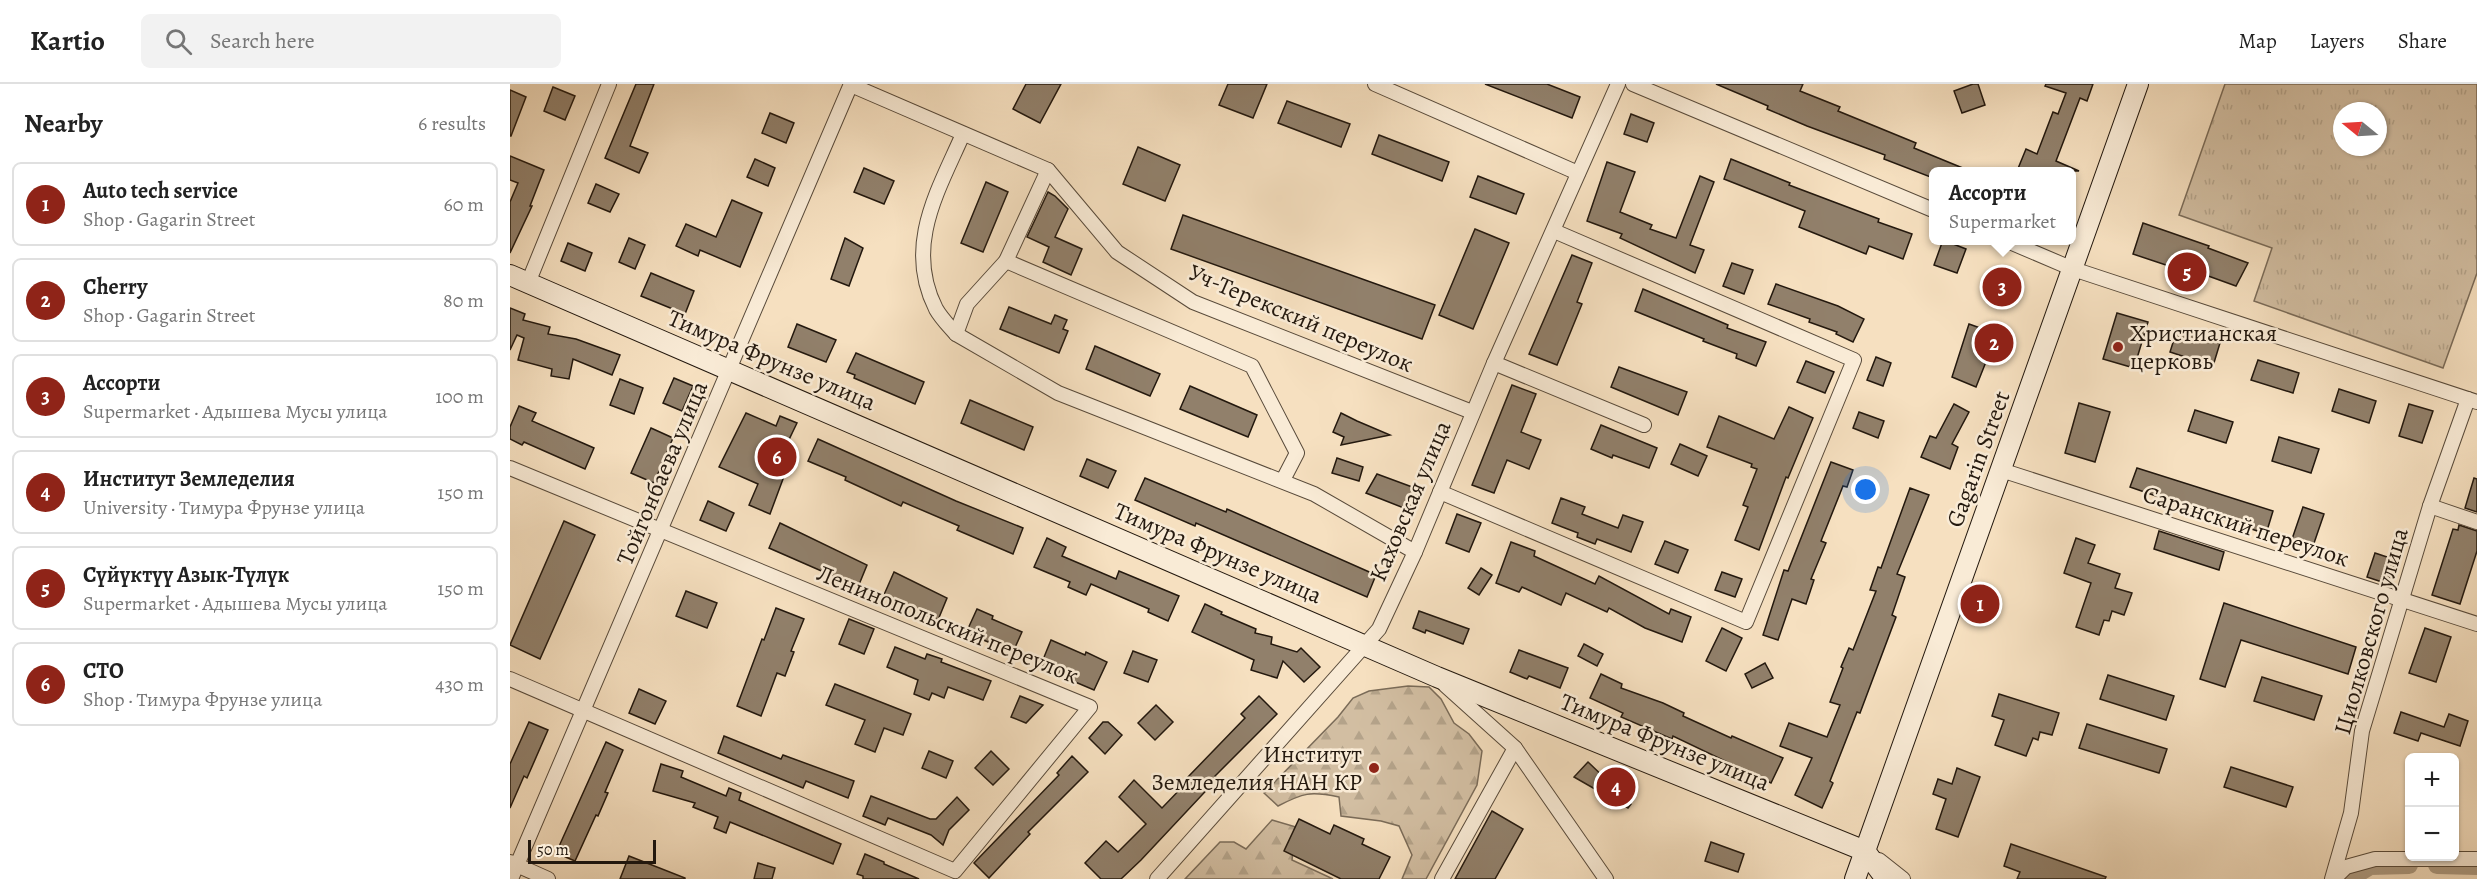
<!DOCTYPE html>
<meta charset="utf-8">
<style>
:root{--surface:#fff;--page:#f2f2f2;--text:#222;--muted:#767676;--line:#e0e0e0;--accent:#8f2418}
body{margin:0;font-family:Alegreya,serif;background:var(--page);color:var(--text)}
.controls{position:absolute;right:18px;bottom:18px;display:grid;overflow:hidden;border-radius:9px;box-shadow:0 2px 4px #0004}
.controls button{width:54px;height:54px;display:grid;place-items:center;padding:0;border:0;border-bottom:2px solid var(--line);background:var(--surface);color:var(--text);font:30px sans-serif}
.compass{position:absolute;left:1823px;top:18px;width:54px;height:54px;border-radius:50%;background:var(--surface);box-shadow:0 2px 4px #0004;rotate:288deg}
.scale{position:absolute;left:18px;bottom:15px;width:128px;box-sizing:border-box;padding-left:6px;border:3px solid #23180e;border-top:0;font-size:16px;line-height:21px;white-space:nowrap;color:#23180e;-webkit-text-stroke:4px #f9ebd6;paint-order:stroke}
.you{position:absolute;left:1356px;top:406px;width:21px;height:21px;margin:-15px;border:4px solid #fff;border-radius:50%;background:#1a73e8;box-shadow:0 0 0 9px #1a73e833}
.badge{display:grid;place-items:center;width:39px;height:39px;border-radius:50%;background:var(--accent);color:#fff;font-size:20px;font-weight:700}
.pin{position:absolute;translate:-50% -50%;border:3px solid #fff;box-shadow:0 2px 6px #0006}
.popup{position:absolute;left:1419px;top:83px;width:147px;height:78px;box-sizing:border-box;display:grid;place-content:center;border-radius:9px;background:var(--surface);filter:drop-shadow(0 2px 4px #0005);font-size:20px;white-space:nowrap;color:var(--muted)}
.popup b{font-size:22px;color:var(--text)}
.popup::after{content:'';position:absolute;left:50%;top:100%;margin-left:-12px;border:12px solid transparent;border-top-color:var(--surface)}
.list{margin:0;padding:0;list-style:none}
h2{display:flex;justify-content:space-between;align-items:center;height:78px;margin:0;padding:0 24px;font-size:26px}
h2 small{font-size:20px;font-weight:400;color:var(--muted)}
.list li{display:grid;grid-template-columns:39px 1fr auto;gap:18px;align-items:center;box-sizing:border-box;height:84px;margin:0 12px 12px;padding:0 12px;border:2px solid var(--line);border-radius:9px}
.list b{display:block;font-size:22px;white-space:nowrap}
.list p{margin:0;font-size:20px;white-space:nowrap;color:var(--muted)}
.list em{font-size:20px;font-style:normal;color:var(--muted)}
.icon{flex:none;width:33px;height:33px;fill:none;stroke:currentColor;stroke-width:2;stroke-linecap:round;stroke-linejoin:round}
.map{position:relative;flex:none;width:1967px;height:795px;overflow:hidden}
header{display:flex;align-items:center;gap:36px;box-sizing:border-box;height:84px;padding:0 30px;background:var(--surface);border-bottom:2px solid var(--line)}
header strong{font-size:28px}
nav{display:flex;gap:33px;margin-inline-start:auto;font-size:21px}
.search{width:420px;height:54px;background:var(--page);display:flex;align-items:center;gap:15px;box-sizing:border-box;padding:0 21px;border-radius:9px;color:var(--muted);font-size:22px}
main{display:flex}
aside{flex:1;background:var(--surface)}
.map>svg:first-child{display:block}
.forest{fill:url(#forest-firs);stroke:#7a6b58;stroke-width:1.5}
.park{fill:url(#park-tufts);stroke:#7a6b58;stroke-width:1.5;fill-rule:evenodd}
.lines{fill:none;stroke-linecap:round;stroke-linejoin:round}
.canal{stroke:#ae9c83;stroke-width:18}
.building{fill:#91806b;stroke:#23180e;stroke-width:1.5}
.street-casing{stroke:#584a3a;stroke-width:16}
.secondary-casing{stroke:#23180e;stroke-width:22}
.street{stroke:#f9ebd6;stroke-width:14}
.secondary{stroke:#f9ebd6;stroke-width:20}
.poi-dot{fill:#8f2418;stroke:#f9ebd6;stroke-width:2}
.labels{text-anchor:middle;stroke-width:5;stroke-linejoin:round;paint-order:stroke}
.street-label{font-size:24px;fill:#23180e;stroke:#f9ebd6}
.poi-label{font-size:24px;fill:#23180e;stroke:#f9ebd6;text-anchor:start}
</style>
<header>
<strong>Kartio</strong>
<div class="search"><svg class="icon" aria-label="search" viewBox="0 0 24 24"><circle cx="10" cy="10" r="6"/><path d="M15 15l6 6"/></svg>Search here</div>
<nav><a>Map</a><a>Layers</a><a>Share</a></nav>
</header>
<main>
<aside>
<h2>Nearby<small>6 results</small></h2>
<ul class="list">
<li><span class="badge">1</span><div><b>Auto tech service</b><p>Shop · Gagarin Street</p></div><em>60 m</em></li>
<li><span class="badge">2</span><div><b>Cherry</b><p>Shop · Gagarin Street</p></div><em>80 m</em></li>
<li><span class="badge">3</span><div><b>Ассорти</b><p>Supermarket · Адышева Мусы улица</p></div><em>100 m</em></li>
<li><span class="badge">4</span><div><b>Институт Земледелия</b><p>University · Тимура Фрунзе улица</p></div><em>150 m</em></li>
<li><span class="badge">5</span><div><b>Сүйүктүү Азык-Түлүк</b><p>Supermarket · Адышева Мусы улица</p></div><em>150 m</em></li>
<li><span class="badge">6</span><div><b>СТО</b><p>Shop · Тимура Фрунзе улица</p></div><em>430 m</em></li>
</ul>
</aside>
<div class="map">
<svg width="1967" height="795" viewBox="0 0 1967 795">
<defs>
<pattern id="forest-firs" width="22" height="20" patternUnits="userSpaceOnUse" patternTransform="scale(1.5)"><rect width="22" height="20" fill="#d2bea2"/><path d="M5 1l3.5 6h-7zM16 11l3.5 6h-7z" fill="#b4a38a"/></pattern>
<pattern id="park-tufts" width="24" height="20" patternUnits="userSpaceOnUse" patternTransform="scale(1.5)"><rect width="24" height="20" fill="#d2bea2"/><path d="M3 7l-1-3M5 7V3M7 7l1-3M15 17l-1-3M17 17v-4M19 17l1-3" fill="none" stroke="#b4a38a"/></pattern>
</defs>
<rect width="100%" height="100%" fill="#f6e0c0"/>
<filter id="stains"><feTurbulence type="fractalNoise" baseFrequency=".00333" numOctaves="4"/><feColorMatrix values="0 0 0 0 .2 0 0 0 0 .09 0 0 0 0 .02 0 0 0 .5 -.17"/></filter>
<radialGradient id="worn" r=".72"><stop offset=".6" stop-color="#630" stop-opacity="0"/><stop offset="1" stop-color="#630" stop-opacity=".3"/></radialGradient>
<g class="forest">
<path d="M898,602L919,603L931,615L944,639L959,650L972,667L967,701L916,795H892L902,771L889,742L871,737L831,732L829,713C800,707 793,709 768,722L754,709L828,633L843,614L859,607Z"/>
<path d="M762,736L786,743L782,776L823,795H675L710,758H724L736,765Z"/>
</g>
<path class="park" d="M1715,0H1967V189L1933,284L1744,217L1762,164L1669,131ZM1832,27H1868V63H1832Z"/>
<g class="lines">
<g class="canal">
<path d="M1927,781L1967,782"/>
<path d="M1839,795L1860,782L1899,781"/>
</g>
</g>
<g class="building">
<path d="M126,0H144L120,62L138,69L129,89L95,74Z"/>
<path d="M516,0H551L530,39L503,25Z"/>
<path d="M718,0H757L743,34L709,21Z"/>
<path d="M975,0H1037L1070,13L1062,34Z"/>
<path d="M1206,0H1293L1290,7L1330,23L1328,27L1406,59L1404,64L1460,87H1423V94L1374,75L1375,71L1297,42L1257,25L1258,22Z"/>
<path d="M1463,0H1468L1475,21L1452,29L1444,7Z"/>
<path d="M1536,0H1583L1577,17L1570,14L1546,77L1569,87H1507L1516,65L1527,70L1543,28L1548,30L1556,9L1535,2Z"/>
<path d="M43,3L65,12L55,36L34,27Z"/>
<path d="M0,6L16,13L1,52H0Z"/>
<path d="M777,17L840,40L831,63L768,39Z"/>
<path d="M260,29L284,39L276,59L252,49Z"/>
<path d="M1121,30L1144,39L1137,58L1114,50Z"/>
<path d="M869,51L939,78L932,97L862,70Z"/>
<path d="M628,63L670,81L655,117L613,100Z"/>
<path d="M0,72L34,86L20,122H22L0,169V118L8,99L0,96Z"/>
<path d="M245,75L265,84L258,102L237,93Z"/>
<path d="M1221,75L1280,99L1279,101L1369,135L1368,138L1402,150L1393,175L1359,162L1356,170L1289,143L1295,127L1214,95Z"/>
<path d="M1097,78L1125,88L1110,128L1142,141L1140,145L1166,154L1190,92L1204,98L1180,161L1194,166L1185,189L1110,154L1112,150L1077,137Z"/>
<path d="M354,84L384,97L374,120L344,108Z"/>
<path d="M968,92L1014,110L1006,130L960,113Z"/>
<path d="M476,98L498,108L473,168L451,159Z"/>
<path d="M86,100L109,110L100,128L78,119Z"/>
<path d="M538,108L545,112L558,125L545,153L572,165L561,191L533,178L539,163L517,153Z"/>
<path d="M222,116L252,129L230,183L190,166L188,172L166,162L176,140L206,153Z"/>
<path d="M673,131L925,221L912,255L661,165Z"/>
<path d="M1633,139L1699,162L1698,164L1738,179L1726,202L1690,189L1689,192L1623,170Z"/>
<path d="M965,145L999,159L963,245L929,231Z"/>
<path d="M119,154L135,161L125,185L109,178Z"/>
<path d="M335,154L353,164L339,202L321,195Z"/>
<path d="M1433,156L1456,165L1447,189L1424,181Z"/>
<path d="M58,159L82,169L75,187L51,177Z"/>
<path d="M1062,171L1082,179L1067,218L1072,220L1047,281L1019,270Z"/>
<path d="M1222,179L1243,186L1234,210L1213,202Z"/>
<path d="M1486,188L1506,195L1499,217L1479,211Z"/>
<path d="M141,189L184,207L175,230L131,212Z"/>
<path d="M1266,200L1328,222L1354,235L1343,258L1326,250L1327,248L1299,238L1300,235L1258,220Z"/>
<path d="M1133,205L1218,241L1217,244L1256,258L1246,282L1226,274L1227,270L1193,257L1194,255L1125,227Z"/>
<path d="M499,223L541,240L545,231L557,236L553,245L558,247L549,269L490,245Z"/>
<path d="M0,224L15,230L13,236L40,243L38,250L66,255L110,271L102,291L63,275L59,295L41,292L42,285L8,276L14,254L7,251L0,266Z"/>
<path d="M1607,229L1638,238L1624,284L1593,275Z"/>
<path d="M287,240L326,256L316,278L278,263Z"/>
<path d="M1459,240L1487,250L1466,303L1442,293Z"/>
<path d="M1667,246L1710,259L1703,282L1660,268Z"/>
<path d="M585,262L650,290L640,312L576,285Z"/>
<path d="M346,269L414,298L405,320L344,294L345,291L337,288Z"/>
<path d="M1366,273L1381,279L1373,302L1357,296Z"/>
<path d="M1748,276L1789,289L1783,309L1741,296Z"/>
<path d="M1296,277L1324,288L1315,309L1287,298Z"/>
<path d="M1109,283L1177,308L1168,331L1101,303Z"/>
<path d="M164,294L183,302L172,327L153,319Z"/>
<path d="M110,295L133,304L124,330L100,321Z"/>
<path d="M1002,301L1026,310L1011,348L1031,356L1019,385L997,376L984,409L962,401Z"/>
<path d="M680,302L747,331L738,353L670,325Z"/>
<path d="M1829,305L1866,317L1859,339L1822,327Z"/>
<path d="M460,316L523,343L514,366L451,339Z"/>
<path d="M1569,319L1600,328L1585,378L1555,369Z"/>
<path d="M1444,320L1459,328L1442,360L1448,363L1440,385L1411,373L1420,352L1426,354Z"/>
<path d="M1899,320L1923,327L1912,359L1889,352Z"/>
<path d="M9,322L26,329L22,337L84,364L75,385L14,358L12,361L0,355V343Z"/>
<path d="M1279,323L1303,334L1278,394L1276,393L1249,466L1225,456L1238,423L1233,421L1247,385L1241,383L1242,380L1197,363L1209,332L1264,355Z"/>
<path d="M1685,326L1723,338L1716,359L1678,347Z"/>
<path d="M1349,328L1374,337L1368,354L1343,344Z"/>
<path d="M236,329L266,342L270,332L287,339L275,364L283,368L260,430L239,421L248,400L209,383Z"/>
<path d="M831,329L847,337L880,351L831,361L834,353L823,348Z"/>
<path d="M1091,341L1147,364L1139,384L1103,371L1102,374L1081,365Z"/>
<path d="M141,344L163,354L144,399L121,389Z"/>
<path d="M1769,353L1809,365L1801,389L1762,377Z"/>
<path d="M308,355L446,417L513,444L503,470L447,446L449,442L393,418L391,422L335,396L336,393L298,377Z"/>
<path d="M1170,360L1197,372L1188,392L1161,380Z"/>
<path d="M827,374L853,383L849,397L822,389Z"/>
<path d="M577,375L606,387L598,404L570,392Z"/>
<path d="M1321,378L1343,386L1337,403L1333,402L1311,457L1316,459L1301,495L1304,496L1296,520L1282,515L1268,556L1253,551L1274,486L1278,487Z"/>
<path d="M1627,384L1763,427L1756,450L1620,403Z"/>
<path d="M867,390L913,407L904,428L856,409Z"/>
<path d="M635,394L716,428L717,425L866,491L857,513L686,439L685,442L625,416Z"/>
<path d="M1964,394L1967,395V428L1955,424Z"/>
<path d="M1400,404L1419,411L1387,490L1395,493L1382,531L1386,533L1350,629L1347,628L1320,697L1323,699L1312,724L1285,711L1302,674L1270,662L1279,639L1317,653L1330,621L1320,618L1333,584L1331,583L1339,564L1343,566L1366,507L1360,506L1368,483L1371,484Z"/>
<path d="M1051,414L1075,423L1072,430L1108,444L1113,431L1133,438L1121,468L1087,455L1085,460L1067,453L1068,449L1042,439Z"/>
<path d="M198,417L224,429L216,447L190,436Z"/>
<path d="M1793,423L1814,430L1802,465L1781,458Z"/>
<path d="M947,430L971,439L959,468L936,459Z"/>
<path d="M54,437L85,451L30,575L0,561Z"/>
<path d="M270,439L357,481L348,503L259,464Z"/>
<path d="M1949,441L1967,447V467L1950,520L1922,511L1943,445L1948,446Z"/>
<path d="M1649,447L1714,468L1709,486L1644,465Z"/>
<path d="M537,454L556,463L552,472L606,495L609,487L669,512L658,537L638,528L639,525L581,500L576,511L558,503L560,498L524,483Z"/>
<path d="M1566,454L1585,461L1578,479L1610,490L1605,504L1622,509L1614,531L1602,527L1599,537L1594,536L1589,551L1566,543L1581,499L1554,489Z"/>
<path d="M1155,457L1178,466L1168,489L1145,480Z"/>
<path d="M1001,458L1025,467L1024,472L1085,500L1089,492L1159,530L1161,525L1181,533L1172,558L1135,544L1099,524L1097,528L1056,509L1051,521L1012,503L1009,508L986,499Z"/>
<path d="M1865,469L1886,476L1878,500L1857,493Z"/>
<path d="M971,484L982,491L969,511L958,504Z"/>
<path d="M384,488L437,514L428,536L373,513Z"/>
<path d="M1212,488L1232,495L1225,513L1205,506Z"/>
<path d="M176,507L207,519L197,544L166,532Z"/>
<path d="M1714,519L1846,563L1838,590L1731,556L1715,603L1690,595Z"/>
<path d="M695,520L712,528L711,530L746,545L745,549L762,553L761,560L787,568L791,564L810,583L794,598L773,577L767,594L741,586L744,576L682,548Z"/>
<path d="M266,524L294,535L281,567L284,568L275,592L267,589L251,632L227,622L252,555L254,556Z"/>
<path d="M467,525L483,532L482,535L512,548L503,568L456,549Z"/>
<path d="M909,527L959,545L953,560L916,546L915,549L903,544Z"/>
<path d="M339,535L364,545L354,570L329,560Z"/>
<path d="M1212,544L1232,554L1216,587L1196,577Z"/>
<path d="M1915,544L1941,553L1926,598L1899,589Z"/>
<path d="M541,556L575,571L576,568L597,578L584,606L530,583Z"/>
<path d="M1074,560L1093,570L1087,582L1068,572Z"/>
<path d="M385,563L415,575L417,570L432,575L431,578L481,597L473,616L438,603L434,614L422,609L419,616L404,610L408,596L377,583Z"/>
<path d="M1009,566L1058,584L1050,604L1019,592L1017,595L1000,588Z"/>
<path d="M623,567L647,576L638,598L614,589Z"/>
<path d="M1255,579L1263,594L1242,604L1235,590Z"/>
<path d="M1091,590L1112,600L1111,604L1153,619L1174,629L1173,632L1221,654L1222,652L1273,674L1261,699L1163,652L1162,655L1111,633L1113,629L1080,614Z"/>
<path d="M1598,591L1664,612L1656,636L1590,615Z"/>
<path d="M1752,593L1812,612L1804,636L1744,617Z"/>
<path d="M325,600L401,630L393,651L374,644L365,668L345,660L355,636L316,621Z"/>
<path d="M129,605L156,617L145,640L119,629Z"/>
<path d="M1489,610L1549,629L1542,651L1530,648L1528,656L1523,654L1516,672L1485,661L1494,636L1482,632Z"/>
<path d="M510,612L533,621L516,639L501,633Z"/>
<path d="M749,612L767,630L705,692L707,695L631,776L611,795H591L575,779L596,757L608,768L636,740L609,713L624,696L652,724L679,696L677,694L735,634L731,630Z"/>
<path d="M646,621L663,638L645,656L628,639Z"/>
<path d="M1891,628L1934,643L1939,630L1958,637L1950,662L1911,649L1908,657L1884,649Z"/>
<path d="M19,638L38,646L17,694L14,692L0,724V680Z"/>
<path d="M593,638H598L612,651L595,670L579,654Z"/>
<path d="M1577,640L1657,665L1649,689L1569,664Z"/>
<path d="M214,652L271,675L273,671L344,697L338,714L296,697L293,704L208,669Z"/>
<path d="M96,658L113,666L95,708L98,709L88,732L86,731L65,777L46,769Z"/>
<path d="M419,667L443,677L436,694L412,684Z"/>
<path d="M481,667L499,685L483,701L465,684Z"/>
<path d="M562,672L578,688L518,748L520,750L479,794L464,779L549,691L547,689Z"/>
<path d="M1078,678L1100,699L1105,689L1119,697L1111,711L1121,720L1118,724L1064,693Z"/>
<path d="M151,680L173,687L171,693L216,712L219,704L231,709L229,716L331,760L323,780L220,738L216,749L204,744L208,733L183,723L185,719L143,707Z"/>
<path d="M1721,683L1783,703L1776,723L1714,703Z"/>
<path d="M1447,684L1470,693L1448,753L1426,745L1436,715L1423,710L1428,695L1442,700Z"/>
<path d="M361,712L420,735H426L447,713L459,726L439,746L433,761L421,751L378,734L375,741L353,732Z"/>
<path d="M982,727L1013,745L985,795H945Z"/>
<path d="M789,735L820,750L824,741L854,755L852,760L880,773L869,795H831L774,767Z"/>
<path d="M1201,758L1234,770L1228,788L1195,777Z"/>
<path d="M1501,760L1596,793L1595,795H1507L1510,788L1494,782Z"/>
<path d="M355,770L374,778V780L409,795H353V792L347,790Z"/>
<path d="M119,772L175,794V795H110Z"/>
<path d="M248,779L265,784L262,795H244Z"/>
</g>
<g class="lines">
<g class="street-casing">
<g id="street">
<path d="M865,0L1068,89"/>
<path d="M1123,0L1423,126"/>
<path d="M341,1L538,86L607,168L683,218L962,328"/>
<path d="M538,86L496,177L457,220L446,250L548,309L804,410L905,468"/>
<path d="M1495,156L1563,185L1967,318"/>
<path d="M496,177L742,282L787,369L773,396"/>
<path d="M18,199L99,0"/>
<path d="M446,250C439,242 431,234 426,225C394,162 428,107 453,50"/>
<path d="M984,279L1134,341"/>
<path d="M0,384L580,623L445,787L0,595"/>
<path d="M1491,386L1967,540"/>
<path d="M930,408L1236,538L1344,276L1044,147"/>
<path d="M1920,422L1967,438"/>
<path d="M935,601L1005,664L1096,795"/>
<path d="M1369,776L1393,795"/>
<path d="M0,778L38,795"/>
<path d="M1,795L341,0"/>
<path d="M647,795L869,545L905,468L984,279L1108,0"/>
<path d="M932,795L1005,664"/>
<path d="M1822,795L1841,729L1852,647L1920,422L1958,315"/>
<path d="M1824,795L1836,783L1865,775H1967"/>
</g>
</g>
<g class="secondary-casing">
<g id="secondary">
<path d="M0,191L927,593L1355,767"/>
<path d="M1355,767L1376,795"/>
<path d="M1345,795L1628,0"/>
</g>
</g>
<use href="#street" class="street"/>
<use href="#secondary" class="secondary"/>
</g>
<g class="poi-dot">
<circle cx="1608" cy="263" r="6"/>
<circle cx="864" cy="684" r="6"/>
</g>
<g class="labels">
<g class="street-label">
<text transform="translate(791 234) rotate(23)" y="8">Уч-Терекский переулок</text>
<text transform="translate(262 276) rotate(23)" y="8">Тимура Фрунзе улица</text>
<text transform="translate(1468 375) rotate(-70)" y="8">Gagarin Street</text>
<text transform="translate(152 389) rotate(-67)" y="8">Тойгонбаева улица</text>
<text transform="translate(900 417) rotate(-67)" y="8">Каховская улица</text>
<text transform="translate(1736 442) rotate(18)" y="8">Саранский переулок</text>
<text transform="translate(708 469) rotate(23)" y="8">Тимура Фрунзе улица</text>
<text transform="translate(438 540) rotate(22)" y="8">Ленинопольский переулок</text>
<text transform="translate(1861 547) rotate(-74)" y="8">Циолковского улица</text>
<text transform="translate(1155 658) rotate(22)" y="8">Тимура Фрунзе улица</text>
</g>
<g class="poi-label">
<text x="1620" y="257">Христианская<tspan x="1620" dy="28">церковь</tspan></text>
<text x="852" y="678" text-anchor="end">Институт<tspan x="852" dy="28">Земледелия НАН КР</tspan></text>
</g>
</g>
<rect width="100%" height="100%" filter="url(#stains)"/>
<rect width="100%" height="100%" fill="url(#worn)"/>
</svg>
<div class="controls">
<button>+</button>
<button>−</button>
</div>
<svg class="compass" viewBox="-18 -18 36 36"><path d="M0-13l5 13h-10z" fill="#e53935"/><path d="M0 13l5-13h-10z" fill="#767676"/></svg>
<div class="scale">50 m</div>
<div class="you"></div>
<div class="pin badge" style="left:1470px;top:520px">1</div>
<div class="pin badge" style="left:1484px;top:259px">2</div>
<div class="pin badge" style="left:1492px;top:203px">3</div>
<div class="popup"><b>Ассорти</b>Supermarket</div>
<div class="pin badge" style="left:1106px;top:703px">4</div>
<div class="pin badge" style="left:1677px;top:188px">5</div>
<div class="pin badge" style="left:267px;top:373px">6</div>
</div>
</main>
